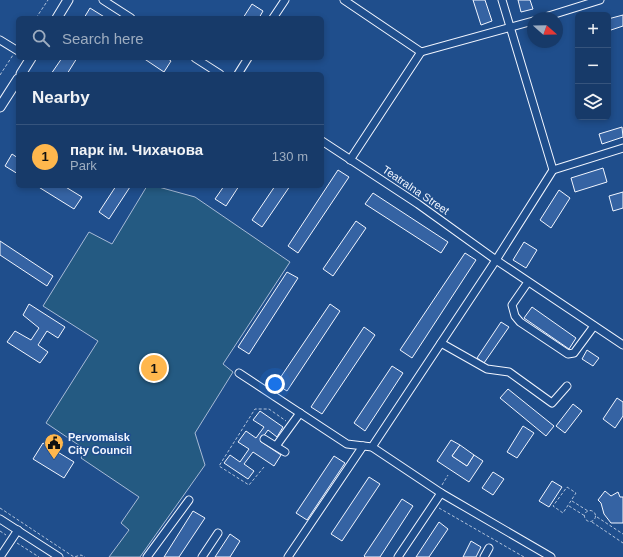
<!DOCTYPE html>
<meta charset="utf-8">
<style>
:root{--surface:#173a69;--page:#20416f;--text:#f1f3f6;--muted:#9eadc0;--line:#36547d;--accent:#ffb74d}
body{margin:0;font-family:Helvetica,sans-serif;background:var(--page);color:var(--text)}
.controls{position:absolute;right:12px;top:12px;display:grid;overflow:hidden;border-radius:6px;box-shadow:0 2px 6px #0003}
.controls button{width:36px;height:36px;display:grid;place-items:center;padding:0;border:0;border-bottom:1px solid var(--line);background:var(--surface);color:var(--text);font:20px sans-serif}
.compass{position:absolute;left:527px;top:12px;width:36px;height:36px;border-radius:50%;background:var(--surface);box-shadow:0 2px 6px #0003;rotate:110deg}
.you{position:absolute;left:275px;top:384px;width:14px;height:14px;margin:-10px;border:3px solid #fff;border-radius:50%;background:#1a73e8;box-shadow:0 0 0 6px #1a73e833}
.badge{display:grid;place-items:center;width:26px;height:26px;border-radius:50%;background:var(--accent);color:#111;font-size:13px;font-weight:700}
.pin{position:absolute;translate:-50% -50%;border:2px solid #fff;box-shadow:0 1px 4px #0006}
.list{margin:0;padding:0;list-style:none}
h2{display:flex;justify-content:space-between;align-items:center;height:52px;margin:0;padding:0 16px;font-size:17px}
h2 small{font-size:13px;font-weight:400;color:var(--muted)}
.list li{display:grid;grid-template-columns:26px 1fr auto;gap:12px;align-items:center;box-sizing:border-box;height:64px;padding:0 16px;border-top:1px solid var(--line)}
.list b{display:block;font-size:15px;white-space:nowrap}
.list p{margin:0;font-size:13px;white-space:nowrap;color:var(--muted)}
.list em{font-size:13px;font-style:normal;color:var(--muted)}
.icon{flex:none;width:22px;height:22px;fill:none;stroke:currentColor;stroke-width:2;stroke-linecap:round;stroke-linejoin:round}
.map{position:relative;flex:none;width:623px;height:557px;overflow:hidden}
.search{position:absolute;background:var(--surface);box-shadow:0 2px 6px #0003;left:16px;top:16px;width:308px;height:44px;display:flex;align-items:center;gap:10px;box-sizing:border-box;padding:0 14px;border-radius:6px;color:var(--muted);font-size:15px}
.panel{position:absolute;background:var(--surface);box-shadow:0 2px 6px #0003;left:16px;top:72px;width:308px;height:116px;border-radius:6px}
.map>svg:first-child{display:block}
.green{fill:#245a82;stroke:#a8bbd7}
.building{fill:#3563a3;stroke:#f2f6ff}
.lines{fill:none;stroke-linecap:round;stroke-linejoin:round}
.minor-casing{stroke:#f2f6ff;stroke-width:9}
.major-casing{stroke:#f2f6ff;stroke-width:11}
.path{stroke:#b3c4dc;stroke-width:1;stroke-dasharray:3 2;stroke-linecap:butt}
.minor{stroke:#1f4e8c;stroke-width:7}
.major{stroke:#1f4e8c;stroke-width:9}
.labels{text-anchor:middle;stroke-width:3;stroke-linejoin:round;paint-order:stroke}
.street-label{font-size:11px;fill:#f2f6ff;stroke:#1f4e8c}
.poi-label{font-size:11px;font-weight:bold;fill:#f2f6ff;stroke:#1f4e8c;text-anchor:start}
</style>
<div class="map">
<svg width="623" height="557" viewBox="0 0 623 557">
<rect width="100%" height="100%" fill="#1f4e8c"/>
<path class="green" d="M147,186H155L195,197L290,262L223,364L233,372L195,433L205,465L140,557H109L129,530L121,523L139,497L81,458L86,450L46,423L98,341L43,306L89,232L112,244Z"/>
<g class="building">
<path d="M473,0H485L492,21L481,25Z"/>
<path d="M518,0H530L533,9L521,12Z"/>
<path d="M252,4L263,11L259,18H243Z"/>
<path d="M90,8L106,18H84Z"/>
<path d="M623,15V26L608,31V19Z"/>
<path d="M62,58H77L67,74H51Z"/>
<path d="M143,58H167L171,61L164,72Z"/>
<path d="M622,127L623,137L602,144L599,134Z"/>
<path d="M12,154L18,158V174L5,166Z"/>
<path d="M603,168L607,182L575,192L571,178Z"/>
<path d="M338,170L349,177L298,253L288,246Z"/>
<path d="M37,186H64L82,197L74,209Z"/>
<path d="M116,186L130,187L109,219L99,212Z"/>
<path d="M224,186H239L226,206L215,199Z"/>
<path d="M275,186H290L262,227L252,220Z"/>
<path d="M559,190L570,198L551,228L540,220Z"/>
<path d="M623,192V208L613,211L609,196Z"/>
<path d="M373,193L448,242L441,253L365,204Z"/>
<path d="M356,221L366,228L333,276L323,269Z"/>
<path d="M0,241L53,276L47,286L0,255Z"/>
<path d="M524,242L537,250L526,268L513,260Z"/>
<path d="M465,253L476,260L412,358L400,350Z"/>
<path d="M287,272L298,278L249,354L238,347Z"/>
<path d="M29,304L65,327L58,338L47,331L38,345L48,352L40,363L7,342L15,331L31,340L39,328L23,315Z"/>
<path d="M330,304L340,311L287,391L276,384Z"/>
<path d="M532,307L576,338L569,349L524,318Z"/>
<path d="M501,322L509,327L484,363L477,358Z"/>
<path d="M364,327L375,335L322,414L311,407Z"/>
<path d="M587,350L599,358L593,366L582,359Z"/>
<path d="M392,366L403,373L365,431L354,423Z"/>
<path d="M508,389L554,426L546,436L500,398Z"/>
<path d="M617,398L623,402V416L615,428L603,419Z"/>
<path d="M573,404L582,411L565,433L556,426Z"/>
<path d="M260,411L283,427L277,437L268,430L260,441L281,455L274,466L253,452L244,464L254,471L248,479L224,463L230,455L240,462L249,449L238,442L246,431L256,438L264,427L253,420Z"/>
<path d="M523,426L534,433L517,458L507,452Z"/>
<path d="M451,440L460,445L452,456L467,466L474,455L483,461L469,482L437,461Z"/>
<path d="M43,443L74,462L64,478L33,459Z"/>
<path d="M460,445L474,455L467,466L452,456Z"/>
<path d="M334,456L345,463L307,520L296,513Z"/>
<path d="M493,472L504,479L493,495L482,488Z"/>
<path d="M369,477L380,484L342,541L331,534Z"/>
<path d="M552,481L562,487L549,507L539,501Z"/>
<path d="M605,491L611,496L618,492L620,497H623V523H611L604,514L601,503L598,500Z"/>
<path d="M402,499L413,506L380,557H365L364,556Z"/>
<path d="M193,511L205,518L179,557H164Z"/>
<path d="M439,522L448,529L429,557H416Z"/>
<path d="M230,534L240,541L230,557H215Z"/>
<path d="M471,541L481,547L476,557H463Z"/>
</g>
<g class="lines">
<g class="minor-casing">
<g id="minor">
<path d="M103,0L131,18"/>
<path d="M344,0L421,52L533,21"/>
<path d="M502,0L553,170"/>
<path d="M273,18L285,0"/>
<path d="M542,18L600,0"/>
<path d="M0,40L18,51"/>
<path d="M195,58L220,74"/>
<path d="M238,74L248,58"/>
<path d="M322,141L418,204L496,260L623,345"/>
<path d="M350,160L421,52"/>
<path d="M528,282L512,305L515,316L520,322L568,354L574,353L594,326"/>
<path d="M441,343L487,369L509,372L552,403L567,386"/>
<path d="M239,373L347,444L372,447L441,493L551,557"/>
<path d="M264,439L285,452"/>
<path d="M276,446L300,413"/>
<path d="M372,447L496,260L553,170L623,148"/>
<path d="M0,519L59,557"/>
<path d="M0,557L18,530"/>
<path d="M147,557L189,500"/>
<path d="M202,557L218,533"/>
<path d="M288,557L363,446"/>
<path d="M398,557L441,493"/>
<path d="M484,557L489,548"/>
</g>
</g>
<g class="major-casing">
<g id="major">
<path d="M57,18L68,0"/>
<path d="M21,74L31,58"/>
<path d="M0,107L18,79"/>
</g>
</g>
<g class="path">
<path d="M36,18L48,0"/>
<path d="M0,75L13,55"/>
<path d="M264,467L249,485L219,466L255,409H269L286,421"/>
<path d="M442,485L448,475"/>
<path d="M567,487L576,493L563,513L553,506Z"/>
<path d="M572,501L588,511"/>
<path d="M569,506L585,516"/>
<path d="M0,508L74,557L81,555L85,557"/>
<path d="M439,508L524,557"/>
<circle cx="590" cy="516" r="5.5"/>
<path d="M597,517L623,534"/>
<path d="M592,522L623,543"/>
<path d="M0,531L6,535"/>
<path d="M17,543L39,557"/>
</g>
<use href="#minor" class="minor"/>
<use href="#major" class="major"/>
</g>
<defs>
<g id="civic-pin" transform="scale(1)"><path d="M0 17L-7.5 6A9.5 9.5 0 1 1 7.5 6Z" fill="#ffb74d" stroke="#1f4e8c"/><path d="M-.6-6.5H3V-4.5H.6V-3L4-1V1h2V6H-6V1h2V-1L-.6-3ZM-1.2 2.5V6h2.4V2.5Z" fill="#111"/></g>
</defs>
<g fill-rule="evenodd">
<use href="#civic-pin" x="54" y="443"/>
</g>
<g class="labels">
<g class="street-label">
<text transform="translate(416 190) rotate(34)" y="4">Teatralna Street</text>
</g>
<g class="poi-label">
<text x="68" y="441">Pervomaisk<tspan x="68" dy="13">City Council</tspan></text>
</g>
</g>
</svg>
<div class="controls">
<button>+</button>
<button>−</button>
<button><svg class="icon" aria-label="layers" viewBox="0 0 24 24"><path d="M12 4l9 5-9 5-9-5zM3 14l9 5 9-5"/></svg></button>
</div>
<svg class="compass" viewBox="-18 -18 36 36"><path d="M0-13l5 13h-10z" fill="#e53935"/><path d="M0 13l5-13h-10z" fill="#9eadc0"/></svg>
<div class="you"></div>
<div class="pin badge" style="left:154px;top:368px">1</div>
<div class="search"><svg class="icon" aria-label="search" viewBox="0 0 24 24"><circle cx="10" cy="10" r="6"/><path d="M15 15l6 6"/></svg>Search here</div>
<section class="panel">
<h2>Nearby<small></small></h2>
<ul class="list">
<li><span class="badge">1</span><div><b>парк ім. Чихачова</b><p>Park</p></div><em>130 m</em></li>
</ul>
</section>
</div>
